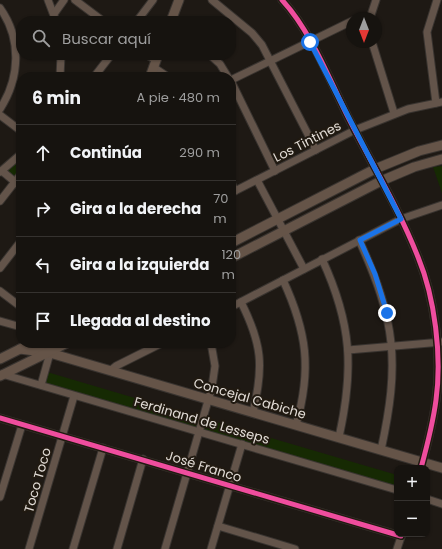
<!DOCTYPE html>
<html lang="es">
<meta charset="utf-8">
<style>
:root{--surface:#16130f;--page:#1f1c18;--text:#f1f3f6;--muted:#9e9e9e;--line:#35322f}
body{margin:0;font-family:Poppins,sans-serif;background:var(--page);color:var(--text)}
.controls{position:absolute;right:12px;bottom:12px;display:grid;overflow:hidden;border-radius:8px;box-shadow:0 1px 3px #0004}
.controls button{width:36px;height:36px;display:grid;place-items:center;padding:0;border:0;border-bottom:1px solid var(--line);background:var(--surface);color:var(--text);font:20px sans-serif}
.compass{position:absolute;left:346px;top:12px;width:36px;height:36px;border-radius:50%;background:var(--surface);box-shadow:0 1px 3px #0004;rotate:180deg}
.stop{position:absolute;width:12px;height:12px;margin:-9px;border:3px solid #1a73e8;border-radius:50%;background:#fff}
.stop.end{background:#1a73e8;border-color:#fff;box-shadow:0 1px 4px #0008}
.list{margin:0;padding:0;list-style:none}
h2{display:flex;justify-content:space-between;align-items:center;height:52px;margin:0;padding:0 16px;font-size:17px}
h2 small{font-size:13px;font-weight:400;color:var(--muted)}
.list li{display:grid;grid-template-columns:26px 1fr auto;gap:12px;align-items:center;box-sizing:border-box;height:56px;padding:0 16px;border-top:1px solid var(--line)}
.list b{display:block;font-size:15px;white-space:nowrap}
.list em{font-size:13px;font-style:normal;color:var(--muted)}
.icon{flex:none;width:22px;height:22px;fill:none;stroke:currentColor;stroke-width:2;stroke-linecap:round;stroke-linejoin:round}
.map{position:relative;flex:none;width:442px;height:549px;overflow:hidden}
.search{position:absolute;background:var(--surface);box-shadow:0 1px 3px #0004;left:16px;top:16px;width:220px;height:44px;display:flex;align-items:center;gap:10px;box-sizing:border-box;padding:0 14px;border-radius:16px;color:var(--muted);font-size:15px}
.panel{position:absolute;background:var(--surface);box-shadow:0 1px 3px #0004;left:16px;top:72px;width:220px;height:276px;border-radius:16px}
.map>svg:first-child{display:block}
.green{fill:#162a03}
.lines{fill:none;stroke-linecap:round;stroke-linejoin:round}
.minor-casing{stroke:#393430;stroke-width:9}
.major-casing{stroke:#393430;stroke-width:11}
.minor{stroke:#63544a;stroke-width:7}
.major{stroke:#655448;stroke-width:9}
.cycleway-casing{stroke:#211a11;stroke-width:8}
.cycleway{stroke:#ef4d9e;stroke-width:5}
.route{stroke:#1a73e8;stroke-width:5}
.labels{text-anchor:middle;stroke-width:4;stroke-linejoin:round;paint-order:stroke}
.street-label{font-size:13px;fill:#e2dcd6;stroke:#211a11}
</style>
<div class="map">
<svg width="442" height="549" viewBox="0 0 442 549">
<rect width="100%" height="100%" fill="#1e1914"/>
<g class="green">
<path d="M21,159V171L15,179L7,172L8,170Z"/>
<path d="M442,166V193L433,167Z"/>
<path d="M47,372L199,417L196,428L43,385Z"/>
<path d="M206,419L397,475V487L203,430Z"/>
</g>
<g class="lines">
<g class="minor-casing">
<g id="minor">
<path d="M48,0L56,21"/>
<path d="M75,0L103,21"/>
<path d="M212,0L252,33L262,45L316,150"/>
<path d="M282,0C311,31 330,81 349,119C372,164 399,209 418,257C435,298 442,356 436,400C433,423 427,446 421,468"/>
<path d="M0,8C22,39 20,78 0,109"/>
<path d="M54,14L64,0"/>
<path d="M370,18L376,0"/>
<path d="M137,21L153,0"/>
<path d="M372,42L394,113"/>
<path d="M147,55L156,60"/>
<path d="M210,55L220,64L228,77"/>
<path d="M153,67L168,77"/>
<path d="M60,77L61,55"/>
<path d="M94,77L111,55"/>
<path d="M231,80L352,21"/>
<path d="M231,81L275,171"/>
<path d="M436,103L427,32L437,0"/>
<path d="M0,115L21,131"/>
<path d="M2,171L21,187"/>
<path d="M0,172L21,154"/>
<path d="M257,180L304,269"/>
<path d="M231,182L235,191"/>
<path d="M231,193L355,130L408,109L442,102"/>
<path d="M0,201L21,174"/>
<path d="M359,240C396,321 400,363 381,450"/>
<path d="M322,259C352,324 354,369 339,437"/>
<path d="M0,268L21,241"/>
<path d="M283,280C307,332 312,369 296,425"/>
<path d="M0,291L21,307"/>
<path d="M241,302C262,344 264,366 253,412"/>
<path d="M231,307L401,219L442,205"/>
<path d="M0,321L21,327"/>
<path d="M348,350L442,342"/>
<path d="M111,370L116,366L162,343"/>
<path d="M2,374L397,490"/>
<path d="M41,385L50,353"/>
<path d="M0,418L401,536"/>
<path d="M0,497L22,425"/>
<path d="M427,499L442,504"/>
<path d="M218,526L295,549"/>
<path d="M29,549L74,396"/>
<path d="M73,549L103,448"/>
<path d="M117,549L143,459"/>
<path d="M165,549L212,387L215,366L211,343"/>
<path d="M211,549L242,444"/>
<path d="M397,549L402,534"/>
</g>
</g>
<g class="major-casing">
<g id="major">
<path d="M171,21L179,0"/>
<path d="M150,77L158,55"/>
<path d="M231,243L375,169L419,151L442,145"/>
<path d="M231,258L381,181L414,167L442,159"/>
<path d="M20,349L50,353L442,468"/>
<path d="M0,359L24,347"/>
<path d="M0,376L67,343"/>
</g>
</g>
<use href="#minor" class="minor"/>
<use href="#major" class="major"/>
<g class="cycleway-casing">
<g id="cycleway">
<path d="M282,0C311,31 330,81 349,119C372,164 399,209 418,257C435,298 442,356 436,400C433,423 427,446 421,468"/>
<path d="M0,418L401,536"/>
</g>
</g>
<use href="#cycleway" class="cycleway"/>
</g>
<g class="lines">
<path class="route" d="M310,42L401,219L360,240L375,274L387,313"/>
</g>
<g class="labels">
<g class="street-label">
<text transform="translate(307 141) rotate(-27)" y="5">Los Tintines</text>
<text transform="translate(250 398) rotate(16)" y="5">Concejal Cabiche</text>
<text transform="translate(202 420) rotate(16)" y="5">Ferdinand de Lesseps</text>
<text transform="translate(204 466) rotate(17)" y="5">José Franco</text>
<text transform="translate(37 480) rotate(-74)" y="5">Toco Toco</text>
</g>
</g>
</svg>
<div class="controls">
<button>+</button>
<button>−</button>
</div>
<svg class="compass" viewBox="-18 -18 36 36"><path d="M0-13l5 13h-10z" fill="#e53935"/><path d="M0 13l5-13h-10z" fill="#9e9e9e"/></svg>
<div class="stop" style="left:310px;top:42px"></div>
<div class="stop end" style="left:387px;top:313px"></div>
<div class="search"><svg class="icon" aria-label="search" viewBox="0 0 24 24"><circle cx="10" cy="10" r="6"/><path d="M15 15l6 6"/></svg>Buscar aquí</div>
<section class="panel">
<h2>6 min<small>A pie · 480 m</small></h2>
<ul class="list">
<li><svg class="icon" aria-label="ahead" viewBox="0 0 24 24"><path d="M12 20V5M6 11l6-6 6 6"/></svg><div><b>Continúa</b></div><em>290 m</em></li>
<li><svg class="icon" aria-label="right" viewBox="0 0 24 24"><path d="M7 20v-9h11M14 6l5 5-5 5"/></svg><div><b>Gira a la derecha</b></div><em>70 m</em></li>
<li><svg class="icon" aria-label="left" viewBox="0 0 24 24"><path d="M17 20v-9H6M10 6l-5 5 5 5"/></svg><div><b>Gira a la izquierda</b></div><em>120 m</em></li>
<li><svg class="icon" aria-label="arrive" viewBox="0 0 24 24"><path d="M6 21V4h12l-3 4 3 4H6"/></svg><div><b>Llegada al destino</b></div></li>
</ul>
</section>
</div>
